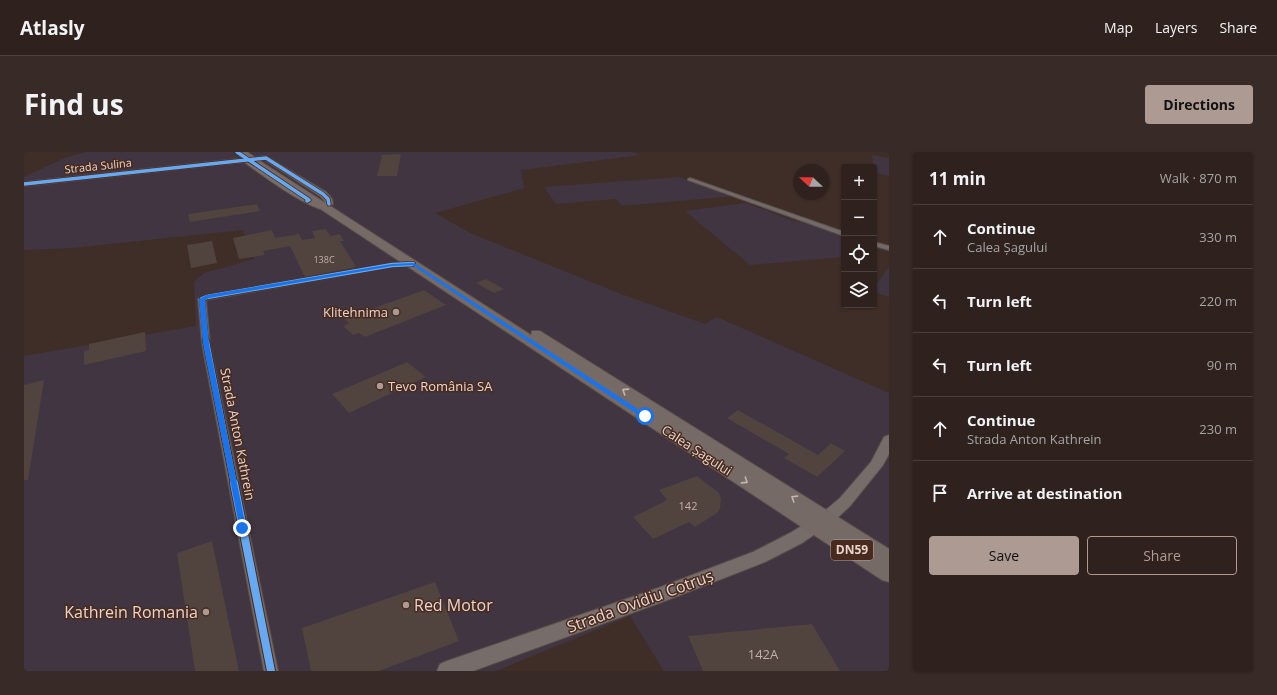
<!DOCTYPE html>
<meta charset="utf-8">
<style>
:root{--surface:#2f221e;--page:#372a27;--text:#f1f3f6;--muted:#a7a4a4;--line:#4a3f3c;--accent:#ad9a93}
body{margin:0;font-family:"Open Sans",sans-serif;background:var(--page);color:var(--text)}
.controls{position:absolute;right:12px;top:12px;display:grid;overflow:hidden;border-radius:4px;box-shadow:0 1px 3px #0004}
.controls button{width:36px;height:36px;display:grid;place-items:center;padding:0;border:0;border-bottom:1px solid var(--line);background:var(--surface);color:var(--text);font:20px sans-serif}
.compass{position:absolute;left:769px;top:12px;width:36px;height:36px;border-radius:50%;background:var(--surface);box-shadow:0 1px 3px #0004;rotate:292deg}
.stop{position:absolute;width:12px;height:12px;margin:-9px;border:3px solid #1a73e8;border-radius:50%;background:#fff}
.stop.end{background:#1a73e8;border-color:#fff;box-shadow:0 1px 4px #0008}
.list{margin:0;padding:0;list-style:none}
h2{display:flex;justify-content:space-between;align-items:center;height:52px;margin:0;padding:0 16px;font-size:17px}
h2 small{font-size:13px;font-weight:400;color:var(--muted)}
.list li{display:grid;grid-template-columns:26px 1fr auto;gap:12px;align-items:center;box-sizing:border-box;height:64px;padding:0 16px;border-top:1px solid var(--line)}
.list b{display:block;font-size:15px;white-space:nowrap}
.list p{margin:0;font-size:13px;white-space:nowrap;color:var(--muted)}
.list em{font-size:13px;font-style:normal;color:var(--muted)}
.actions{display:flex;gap:8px;padding:12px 16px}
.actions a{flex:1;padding:9px 0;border:1px solid var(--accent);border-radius:4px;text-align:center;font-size:14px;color:var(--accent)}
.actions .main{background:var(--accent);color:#111}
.icon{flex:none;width:22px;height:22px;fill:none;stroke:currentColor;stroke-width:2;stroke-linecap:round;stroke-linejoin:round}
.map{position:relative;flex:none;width:865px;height:519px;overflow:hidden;border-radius:4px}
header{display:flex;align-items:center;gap:24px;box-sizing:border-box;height:56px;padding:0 20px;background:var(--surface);border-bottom:1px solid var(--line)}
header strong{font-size:19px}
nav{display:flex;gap:22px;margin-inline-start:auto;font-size:14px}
.intro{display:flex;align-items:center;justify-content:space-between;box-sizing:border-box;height:96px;padding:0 24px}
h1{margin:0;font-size:28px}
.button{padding:10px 18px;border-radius:4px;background:var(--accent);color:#111;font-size:14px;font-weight:700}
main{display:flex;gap:24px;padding:0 24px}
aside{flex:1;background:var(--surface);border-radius:4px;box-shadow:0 1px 3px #0004}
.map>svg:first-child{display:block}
.industrial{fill:#403541}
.building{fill:#51433e}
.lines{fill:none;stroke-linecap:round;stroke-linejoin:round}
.street-casing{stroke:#5c4d47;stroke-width:2}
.secondary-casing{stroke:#5c4d47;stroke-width:2}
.primary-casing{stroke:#5c4d47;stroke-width:2}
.street{fill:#716a68;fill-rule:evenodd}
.secondary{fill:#766c69;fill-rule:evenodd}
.primary{fill:#756a65;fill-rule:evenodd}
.primary-bridge-casing{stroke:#5c4d47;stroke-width:9;stroke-linecap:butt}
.primary-bridge{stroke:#756a65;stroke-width:8}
.cycleway-far3-casing{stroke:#482a1f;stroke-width:5}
.cycleway-far2-casing{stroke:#482a1f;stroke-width:6}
.cycleway-far1-casing{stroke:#482a1f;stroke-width:8}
.cycleway-casing{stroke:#482a1f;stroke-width:10}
.cycleway-far3{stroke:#66a8f1;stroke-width:3.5}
.cycleway-far2{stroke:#66a8f1;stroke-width:4.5}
.cycleway-far1{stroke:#66a8f1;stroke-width:6}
.cycleway{stroke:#66a8f1;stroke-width:8}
.oneway{stroke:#c6b4ae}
.route{fill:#1a73e8}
.poi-dot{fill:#ad9a93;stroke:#482a1f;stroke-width:1.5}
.labels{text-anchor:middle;stroke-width:3;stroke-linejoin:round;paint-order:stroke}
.far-number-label{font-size:9px;fill:#c2b0a9}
.far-street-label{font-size:11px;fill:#e8d4cd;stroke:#482a1f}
.number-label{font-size:11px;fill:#c2b0a9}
.shield{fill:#482a1f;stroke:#b8a199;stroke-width:1}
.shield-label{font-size:12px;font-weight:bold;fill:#e8d4cd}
.poi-label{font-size:13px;fill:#e8d4cd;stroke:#482a1f;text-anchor:end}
.street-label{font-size:13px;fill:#e8d4cd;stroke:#482a1f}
.near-number-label{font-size:13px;fill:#c2b0a9}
.near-street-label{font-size:16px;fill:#e8d4cd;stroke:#482a1f}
.near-poi-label{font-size:16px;fill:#e8d4cd;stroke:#482a1f;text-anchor:start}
</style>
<header>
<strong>Atlasly</strong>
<nav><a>Map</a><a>Layers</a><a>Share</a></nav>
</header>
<div class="intro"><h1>Find us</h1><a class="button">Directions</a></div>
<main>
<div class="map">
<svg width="865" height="519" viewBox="0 0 865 519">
<rect width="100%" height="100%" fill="#3f2e28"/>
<g class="industrial">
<path d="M62,0H607L617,3L497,18L500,36L411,61L446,81L597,142L681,172L693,165L865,241V519H640L606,464L472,519H0V204L172,174L170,130L180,121L230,107L219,78L48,96L0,98V25L41,6Z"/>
<path d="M848,3L865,6V24L850,20Z"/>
<path d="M655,25L711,44L598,54L592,47L532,52L520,35Z"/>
<path d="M722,51L772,70L780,69L820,85V105L726,113L661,59Z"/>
<path d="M865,115V145L850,140V135Z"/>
</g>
<g class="building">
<path d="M377,2L373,24H353L358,3Z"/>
<path d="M233,52L236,59L166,70L164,62Z"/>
<path d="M301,77L307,84L316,82L320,89H316L332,115L281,125L266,94L239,99L241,103L215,107L209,86L248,78L251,86L275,82L278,88L291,86L288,79Z"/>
<path d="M188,89L193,111L167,116L163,93Z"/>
<path d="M462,127L480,137L470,141L452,131Z"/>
<path d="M400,138L422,153L341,185L335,181L329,183L319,174L325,171L320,167Z"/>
<path d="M121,180L122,199L60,213V199L65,198V192Z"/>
<path d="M383,210L402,225L325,261L308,242Z"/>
<path d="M20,228L4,328H0V233Z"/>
<path d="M714,258L794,303L807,291L821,299L793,325L760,306L765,302L703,266Z"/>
<path d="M673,324L695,341L697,347L696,357L693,361L671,375L665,370L629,387L609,365L643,348L635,338Z"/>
<path d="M188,389L215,519H171L153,401Z"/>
<path d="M411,430L435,489L355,519H287L278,476Z"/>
<path d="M788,472L816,519H679L664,484Z"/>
</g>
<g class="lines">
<g class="street-casing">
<g id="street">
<path d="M666,26L820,80V84L664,28V27Z"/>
<path d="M850,90L865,94V98L850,94Z"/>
<path d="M389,110L391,111V113L368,115L182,148L186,192L254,519H240L178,192L174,147L183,143L368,111Z"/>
</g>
</g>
<g class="secondary-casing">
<g id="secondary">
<path d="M242,4L302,40L308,47L309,52L304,54L306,56L305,58C288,61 235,21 220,10L0,34V30ZM241,8L296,44L300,48L302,53L279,43L228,10Z"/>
<path d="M865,283V302L859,313L826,354L809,370L778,391L741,410L641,449L449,519H413L416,512L423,509L634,436L729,400L766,381L797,362L816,346L847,310L860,285Z"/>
</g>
</g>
<g class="primary-casing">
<path id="primary" d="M230,9H236L507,183L508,179H516L865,397V430L858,428L230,13Z"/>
</g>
<use href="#street" class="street"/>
<use href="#secondary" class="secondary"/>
<use href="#primary" class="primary"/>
<g class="primary-bridge-casing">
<path id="primary-bridge" d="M216,0L233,11"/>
</g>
<use href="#primary-bridge" class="primary-bridge"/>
<g class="cycleway-far3-casing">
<g id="cycleway-far3">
<path d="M213,0L285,48L283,49"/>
<path d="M0,32L242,6L299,42L304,47L305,52"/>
</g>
</g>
<g class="cycleway-far2-casing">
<path id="cycleway-far2" d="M182,190L178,147L183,145L368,113L389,112"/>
</g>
<g class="cycleway-far1-casing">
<path id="cycleway-far1" d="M182,189L210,332"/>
</g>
<g class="cycleway-casing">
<path id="cycleway" d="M210,331L247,519"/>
</g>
<use href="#cycleway-far3" class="cycleway-far3"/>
<use href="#cycleway-far2" class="cycleway-far2"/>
<use href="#cycleway-far1" class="cycleway-far1"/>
<use href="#cycleway" class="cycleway"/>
</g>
<defs><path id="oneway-chevron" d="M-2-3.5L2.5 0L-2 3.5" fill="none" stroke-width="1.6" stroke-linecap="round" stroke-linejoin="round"/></defs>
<g class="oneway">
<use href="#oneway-chevron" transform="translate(601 239) rotate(-147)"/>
<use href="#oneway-chevron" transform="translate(721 329) rotate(33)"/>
<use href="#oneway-chevron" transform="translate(770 346) rotate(-148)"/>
</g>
<path class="route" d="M390,111L623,263V266H619L388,113L368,114L185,146L181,148L185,192L222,376L221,378H216L179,192L175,147L183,143L368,112Z"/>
<g class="poi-dot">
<circle cx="372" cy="160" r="4"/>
<circle cx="356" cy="234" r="4"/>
<circle cx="382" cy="453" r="4"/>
<circle cx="182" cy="460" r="4"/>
</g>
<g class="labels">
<g class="far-number-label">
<text x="300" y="111">138C</text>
</g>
<g class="far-street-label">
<text transform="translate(74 14) rotate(-6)" y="4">Strada Sulina</text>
</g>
<g class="number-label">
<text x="664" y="358">142</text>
</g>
<rect class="shield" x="807" y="388" width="42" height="20" rx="3"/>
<g class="shield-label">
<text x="828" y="402">DN59</text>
</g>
<g class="poi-label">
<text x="364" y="165">Klitehnima</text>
<text x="364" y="239" text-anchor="start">Tevo România SA</text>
</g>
<g class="street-label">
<text transform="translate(214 282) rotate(79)" y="5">Strada Anton Kathrein</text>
<text transform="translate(673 298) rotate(33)" y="5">Calea Șagului</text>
</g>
<g class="near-number-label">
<text x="739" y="507">142A</text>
</g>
<g class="near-street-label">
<text transform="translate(616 449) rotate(-20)" y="6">Strada Ovidiu Cotruș</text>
</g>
<g class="near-poi-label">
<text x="390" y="459">Red Motor</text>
<text x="174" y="466" text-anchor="end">Kathrein Romania</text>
</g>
</g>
</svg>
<div class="controls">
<button>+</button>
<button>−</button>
<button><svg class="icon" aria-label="locate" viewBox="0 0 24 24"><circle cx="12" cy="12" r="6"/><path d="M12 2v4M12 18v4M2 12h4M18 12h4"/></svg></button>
<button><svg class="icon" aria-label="layers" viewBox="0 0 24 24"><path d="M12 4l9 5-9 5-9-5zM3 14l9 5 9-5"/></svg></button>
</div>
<svg class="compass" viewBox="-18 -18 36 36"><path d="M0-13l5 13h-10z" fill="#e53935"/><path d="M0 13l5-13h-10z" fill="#a7a4a4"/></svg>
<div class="stop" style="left:621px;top:264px"></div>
<div class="stop end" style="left:218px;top:376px"></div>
</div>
<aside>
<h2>11 min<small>Walk · 870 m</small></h2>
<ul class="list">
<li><svg class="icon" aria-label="ahead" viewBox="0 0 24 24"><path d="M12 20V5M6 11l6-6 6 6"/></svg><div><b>Continue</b><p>Calea Șagului</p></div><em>330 m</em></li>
<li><svg class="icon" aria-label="left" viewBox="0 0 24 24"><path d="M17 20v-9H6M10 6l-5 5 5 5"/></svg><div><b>Turn left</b></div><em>220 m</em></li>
<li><svg class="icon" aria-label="left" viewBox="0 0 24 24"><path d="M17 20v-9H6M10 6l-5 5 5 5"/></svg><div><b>Turn left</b></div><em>90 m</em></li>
<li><svg class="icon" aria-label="ahead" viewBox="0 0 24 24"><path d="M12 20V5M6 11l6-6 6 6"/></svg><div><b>Continue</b><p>Strada Anton Kathrein</p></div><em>230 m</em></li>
<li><svg class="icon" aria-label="arrive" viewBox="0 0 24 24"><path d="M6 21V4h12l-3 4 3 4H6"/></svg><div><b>Arrive at destination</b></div></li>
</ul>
<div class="actions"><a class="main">Save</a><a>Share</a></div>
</aside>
</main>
